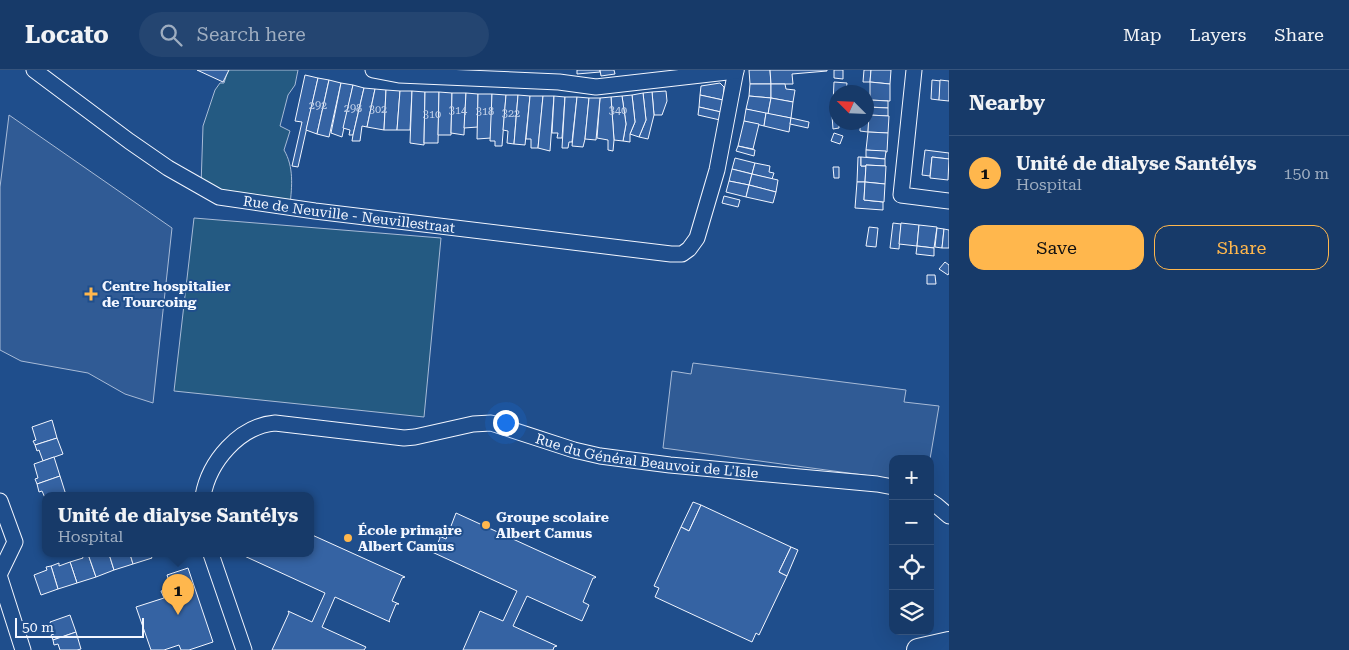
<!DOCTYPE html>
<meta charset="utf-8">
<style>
:root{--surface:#173a69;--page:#244571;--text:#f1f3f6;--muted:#9eadc0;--line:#36547d;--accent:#ffb74d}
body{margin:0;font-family:"Roboto Serif",serif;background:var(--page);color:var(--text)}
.controls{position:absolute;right:15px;bottom:15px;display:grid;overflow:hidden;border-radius:10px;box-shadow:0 5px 20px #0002}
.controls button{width:45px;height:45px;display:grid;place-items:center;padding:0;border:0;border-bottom:1px solid var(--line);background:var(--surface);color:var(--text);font:25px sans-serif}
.compass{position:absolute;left:829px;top:15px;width:45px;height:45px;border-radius:50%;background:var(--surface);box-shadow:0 5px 20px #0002;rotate:294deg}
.scale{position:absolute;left:15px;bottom:12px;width:129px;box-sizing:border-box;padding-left:5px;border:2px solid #f2f6ff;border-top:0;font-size:14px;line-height:18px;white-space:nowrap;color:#f2f6ff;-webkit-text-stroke:4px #1f4e8c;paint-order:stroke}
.you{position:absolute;left:505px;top:352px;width:18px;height:18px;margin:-12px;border:4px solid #fff;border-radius:50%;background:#1a73e8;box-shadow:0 0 0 8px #1a73e833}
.badge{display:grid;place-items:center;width:32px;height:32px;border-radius:50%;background:var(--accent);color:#111;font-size:16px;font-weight:700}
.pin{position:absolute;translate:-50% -41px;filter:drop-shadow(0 1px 2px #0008)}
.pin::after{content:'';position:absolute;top:26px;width:18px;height:15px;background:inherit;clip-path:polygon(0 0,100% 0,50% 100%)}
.popup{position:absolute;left:42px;top:422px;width:272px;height:65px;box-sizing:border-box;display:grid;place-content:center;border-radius:10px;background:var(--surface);filter:drop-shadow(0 1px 4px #0005);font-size:16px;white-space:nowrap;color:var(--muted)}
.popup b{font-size:19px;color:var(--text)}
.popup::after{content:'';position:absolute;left:50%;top:100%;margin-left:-10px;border:10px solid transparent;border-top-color:var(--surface)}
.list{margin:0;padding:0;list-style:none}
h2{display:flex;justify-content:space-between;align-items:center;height:65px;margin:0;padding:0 20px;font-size:21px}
h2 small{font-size:16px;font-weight:400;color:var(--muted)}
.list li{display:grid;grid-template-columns:32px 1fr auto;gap:15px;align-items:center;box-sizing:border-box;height:75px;padding:0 20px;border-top:1px solid var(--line)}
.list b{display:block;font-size:19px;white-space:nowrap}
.list p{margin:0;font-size:16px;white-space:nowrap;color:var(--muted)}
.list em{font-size:16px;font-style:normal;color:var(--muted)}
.actions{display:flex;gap:10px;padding:15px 20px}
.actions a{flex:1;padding:11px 0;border:1px solid var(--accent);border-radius:15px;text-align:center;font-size:18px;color:var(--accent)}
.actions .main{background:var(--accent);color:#111}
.icon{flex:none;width:28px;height:28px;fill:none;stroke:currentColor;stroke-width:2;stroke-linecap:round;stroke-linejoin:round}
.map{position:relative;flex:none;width:949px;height:580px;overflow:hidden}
header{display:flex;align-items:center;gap:30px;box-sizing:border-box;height:70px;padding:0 25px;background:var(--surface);border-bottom:1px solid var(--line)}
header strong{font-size:24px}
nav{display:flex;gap:28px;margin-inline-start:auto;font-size:18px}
.search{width:350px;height:45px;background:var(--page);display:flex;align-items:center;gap:12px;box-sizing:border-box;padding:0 18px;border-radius:28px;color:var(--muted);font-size:19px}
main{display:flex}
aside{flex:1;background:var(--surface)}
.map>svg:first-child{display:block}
.green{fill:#245a82;stroke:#a8bbd7}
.parking{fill:#305b95;stroke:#a8bbd7}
.building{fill:#3563a3;stroke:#f2f6ff}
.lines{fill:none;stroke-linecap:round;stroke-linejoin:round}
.street-casing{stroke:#f2f6ff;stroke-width:17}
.secondary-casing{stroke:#f2f6ff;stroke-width:24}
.street{stroke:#1f4e8c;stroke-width:15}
.secondary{stroke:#1f4e8c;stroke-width:22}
.poi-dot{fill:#ffb74d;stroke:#1f4e8c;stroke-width:2}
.labels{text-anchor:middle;stroke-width:4;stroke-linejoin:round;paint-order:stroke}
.number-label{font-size:11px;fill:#c3d1e8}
.street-label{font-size:14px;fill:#f2f6ff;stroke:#1f4e8c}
.poi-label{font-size:14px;font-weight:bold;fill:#f2f6ff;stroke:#1f4e8c;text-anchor:start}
</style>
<header>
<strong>Locato</strong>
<div class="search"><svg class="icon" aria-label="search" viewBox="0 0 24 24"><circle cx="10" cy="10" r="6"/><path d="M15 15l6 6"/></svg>Search here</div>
<nav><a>Map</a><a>Layers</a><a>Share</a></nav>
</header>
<main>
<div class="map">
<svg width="949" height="580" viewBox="0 0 949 580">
<rect width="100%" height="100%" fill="#1f4e8c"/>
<g class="green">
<path d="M228,0H298L295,15L288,25L280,56L290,61L284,80C294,97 292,116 290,135L201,116L203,56L215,20L220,13H224Z"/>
<path d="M194,148L441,168L424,347L174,321Z"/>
</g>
<g class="parking">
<path d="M9,45L172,158L153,333L125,324L88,303L21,291L0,280V117Z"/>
<path d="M693,293L906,320L904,332L939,336L930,389H893V409L663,378L672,301L691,304Z"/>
</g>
<g class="building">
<path d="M197,0H229L223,12Z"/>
<path d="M577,0H600V2L577,4Z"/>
<path d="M600,0H614L615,4L601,6Z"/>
<path d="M749,0H770L771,14H750Z"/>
<path d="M770,0H827V1L792,4L793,14H771Z"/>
<path d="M834,0H843V9L834,8Z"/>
<path d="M864,0H871L870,12H863Z"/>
<path d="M871,0H891L890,14L870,12Z"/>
<path d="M305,5L318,8L298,97L292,96L302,52L295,51Z"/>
<path d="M318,8L329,10L317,64L306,60Z"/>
<path d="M329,10L341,13L329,67L317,64Z"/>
<path d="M932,10L941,11L939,30L931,29Z"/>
<path d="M940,10L949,11V31L939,30Z"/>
<path d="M834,12L847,13L846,22H836V33H833Z"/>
<path d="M870,12L890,14V31L870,30Z"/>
<path d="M341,13L353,15L342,67L331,63Z"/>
<path d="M720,13L724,17L723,30L700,25L701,16Z"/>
<path d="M750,14H771V28L749,26Z"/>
<path d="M771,14H785L786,19L795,20L793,32L771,28Z"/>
<path d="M353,15L364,18L353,65H349L350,60L343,58Z"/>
<path d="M364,18L375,19L367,57L362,56L360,71H352L353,65Z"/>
<path d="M375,19L386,20L384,60L367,57Z"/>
<path d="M386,20L400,21L397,60H384Z"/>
<path d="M400,21H412L410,60H397Z"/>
<path d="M412,21L425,22L424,75L410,73Z"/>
<path d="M666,21L667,31L662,45H654L652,22Z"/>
<path d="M425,22H439L438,73H424Z"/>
<path d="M439,22L452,23L451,65H438Z"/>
<path d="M652,22L654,45L648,69L639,67L646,50L643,23Z"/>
<path d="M452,23H466L464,65L451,63Z"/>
<path d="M466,23L478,24V57L464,58Z"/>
<path d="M643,23L646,50L639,67L630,64L635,52L632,25Z"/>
<path d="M478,24H492L491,68L477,69Z"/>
<path d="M492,24L506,25L502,76H495V71H490Z"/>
<path d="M506,25H518L514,74L507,73L508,61L503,60Z"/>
<path d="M518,25L530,26L525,75L514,74Z"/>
<path d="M632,25L635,52L630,64V72L623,71L626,54L622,26Z"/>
<path d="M700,25L723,30L721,42L699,37Z"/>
<path d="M530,26H543L538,78H531V69H526Z"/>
<path d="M543,26H554L550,81L538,78Z"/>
<path d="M554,26L565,27L562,68H557L558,63H552Z"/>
<path d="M622,26L626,54L623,71L614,70L611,27Z"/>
<path d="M749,26L771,28L768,44L746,39Z"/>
<path d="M565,27H577L572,72H569L568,78H562Z"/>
<path d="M577,27L589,28L585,69L583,77L572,76Z"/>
<path d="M611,27L614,70L613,81L608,80V70L597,68L600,28Z"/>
<path d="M589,28H600L596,70L585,69Z"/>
<path d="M771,28L793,32L791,48L768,44Z"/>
<path d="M870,30L888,31V38L870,37Z"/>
<path d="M699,37L721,42L720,50L698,45Z"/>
<path d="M866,37L888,38V46L869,45L868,62L860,61V52H866Z"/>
<path d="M746,39L766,43L764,56L744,51Z"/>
<path d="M766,43L791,48L789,62L764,56Z"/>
<path d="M869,45L889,46L888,63L868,62Z"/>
<path d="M832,46H836V52H839V58L833,59Z"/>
<path d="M791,48L809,52L808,58L790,54Z"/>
<path d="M744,51L759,54L753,79L738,76Z"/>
<path d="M868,62L888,63L887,82L866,80Z"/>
<path d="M834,63L843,66L840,74L831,71Z"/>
<path d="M738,76L755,80L754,86L736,81Z"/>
<path d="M866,80L886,81L885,89L866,87Z"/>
<path d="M925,80L949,83V89L932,87L930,106L922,105Z"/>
<path d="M858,87H861V96H866L865,112H857Z"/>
<path d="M861,87L885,89V96L866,95V96H861Z"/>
<path d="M932,87L949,89L948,110L930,108Z"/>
<path d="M735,88L755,93L752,104L732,99Z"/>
<path d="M755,93L770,96L769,102L774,103L772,109L752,104Z"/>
<path d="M866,95L886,96L885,114L865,112Z"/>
<path d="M833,97H839V108H834Z"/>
<path d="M732,99L752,104L749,115L729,111Z"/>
<path d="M752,104L778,110L776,122L749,115Z"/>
<path d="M729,111L749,115L746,127L726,122Z"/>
<path d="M857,112H865L864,130L883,132V140L855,138Z"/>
<path d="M865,112L885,114L884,132L864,130Z"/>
<path d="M749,115L776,122L773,133L746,127Z"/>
<path d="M724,126L740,130L738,137L722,133Z"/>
<path d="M893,153L901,154L899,179L890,178Z"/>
<path d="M901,153L919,155L917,176L899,174Z"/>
<path d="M919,155L937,157L934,178L917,176Z"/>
<path d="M869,157L878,158L876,177L866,176Z"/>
<path d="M937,158L944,159L942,178L935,177Z"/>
<path d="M944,159L949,160V178H942Z"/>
<path d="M917,176L934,178V186L916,184Z"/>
<path d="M945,192L949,195V203L948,205L939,199Z"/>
<path d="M935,205L936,214H927V205Z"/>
<path d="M52,350L57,368L35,375L33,371L36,370L32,357Z"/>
<path d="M57,368L63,384L43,391L39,380L37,381L35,375Z"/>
<path d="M54,387L60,406L37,414L35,409L38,408L34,394Z"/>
<path d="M60,406L66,425L62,426H46V430L42,421L39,422L37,414Z"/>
<path d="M693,432L701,435L689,461L681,457Z"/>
<path d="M701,435L791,477L779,502L787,506L759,565L756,563L752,572L655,527L659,518L654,516L681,457L689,461Z"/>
<path d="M456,443L596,507L595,508H593L583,532L589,535L582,551L527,526L513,556L557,576L554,577L553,580H463L480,541L503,551L517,521L432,482H434L440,468L439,466L446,469Z"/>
<path d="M310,464L405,507L402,508L392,531L399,534H396L389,551L390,552L335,527L322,557L366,577L364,580H272L289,543L288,541L312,552L325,523L240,484H310Z"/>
<path d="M791,477L798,480L787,506L779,502Z"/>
<path d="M88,484L96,507L77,513L70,492L83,488L82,485Z"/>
<path d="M88,484H109L114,500L96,507Z"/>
<path d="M109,484H130L133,494L114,500Z"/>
<path d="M130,484H150L152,488L133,494Z"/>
<path d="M70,492L77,513L58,519L51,496L59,493V496Z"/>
<path d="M51,496L58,519L41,525L34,505L47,500L46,497Z"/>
<path d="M188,498L213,572L189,580H181L179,575L164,580H151L136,537L164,528L161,521L171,518L167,505Z"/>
<path d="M70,545L76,562L53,570L51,565L54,564L50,552Z"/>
<path d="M76,562L81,579L77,580H60L58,574L54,575L53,570Z"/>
</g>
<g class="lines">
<g class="street-casing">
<g id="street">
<path id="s1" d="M34,0L129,71L168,98L219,127L315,141L671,184H682L689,179L697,168L717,100L736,0"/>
<path d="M373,0L399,5L559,12L596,17L736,1"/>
<path d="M914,0L901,125L949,131"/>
<path id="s2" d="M203,426C209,392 239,356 275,353L404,368L415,367L473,354L491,353L574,380L600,386L670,395L877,414L893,417"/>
<path d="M0,431L15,472L0,503"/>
<path d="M930,431L936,435L949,446"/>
<path d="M211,484L244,580"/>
<path d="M0,508L23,580"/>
</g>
</g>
<g class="secondary-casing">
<path id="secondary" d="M918,580L949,573"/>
</g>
<use href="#street" class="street"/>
<use href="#secondary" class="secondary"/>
</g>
<g class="poi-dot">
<path d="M88.5 216.5h5v5h5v5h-5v5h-5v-5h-5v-5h5z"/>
<circle cx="486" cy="455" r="5"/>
<circle cx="348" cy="468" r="5"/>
</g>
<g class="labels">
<g class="number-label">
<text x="318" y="39">292</text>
<text x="353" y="42">298</text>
<text x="378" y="43">302</text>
<text x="458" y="44">314</text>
<text x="618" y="44">340</text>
<text x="485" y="45">318</text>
<text x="511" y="47">322</text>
<text x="432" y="48">310</text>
</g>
<g class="street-label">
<text dy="5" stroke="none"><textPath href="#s1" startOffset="356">Rue de Neuville - Neuvillestraat</textPath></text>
<text dy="5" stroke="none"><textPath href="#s2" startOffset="488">Rue du Général Beauvoir de L'Isle</textPath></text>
</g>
<g class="poi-label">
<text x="102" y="221">Centre hospitalier<tspan x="102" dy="16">de Tourcoing</tspan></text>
<text x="496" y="452">Groupe scolaire<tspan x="496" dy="16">Albert Camus</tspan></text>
<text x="358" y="465">École primaire<tspan x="358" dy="16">Albert Camus</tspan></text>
</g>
</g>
</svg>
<div class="controls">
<button>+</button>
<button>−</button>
<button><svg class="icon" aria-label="locate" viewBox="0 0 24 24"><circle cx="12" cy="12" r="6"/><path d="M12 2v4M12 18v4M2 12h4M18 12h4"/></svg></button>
<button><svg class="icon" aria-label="layers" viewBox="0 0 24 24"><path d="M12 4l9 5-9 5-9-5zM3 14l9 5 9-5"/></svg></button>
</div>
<svg class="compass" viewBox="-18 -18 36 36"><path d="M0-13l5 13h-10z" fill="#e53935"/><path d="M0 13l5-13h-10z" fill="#9eadc0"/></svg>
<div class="scale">50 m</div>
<div class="you"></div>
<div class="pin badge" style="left:178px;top:545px">1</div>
<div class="popup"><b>Unité de dialyse Santélys</b>Hospital</div>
</div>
<aside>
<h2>Nearby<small></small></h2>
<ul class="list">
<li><span class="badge">1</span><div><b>Unité de dialyse Santélys</b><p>Hospital</p></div><em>150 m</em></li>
</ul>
<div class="actions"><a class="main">Save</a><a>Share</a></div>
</aside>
</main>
